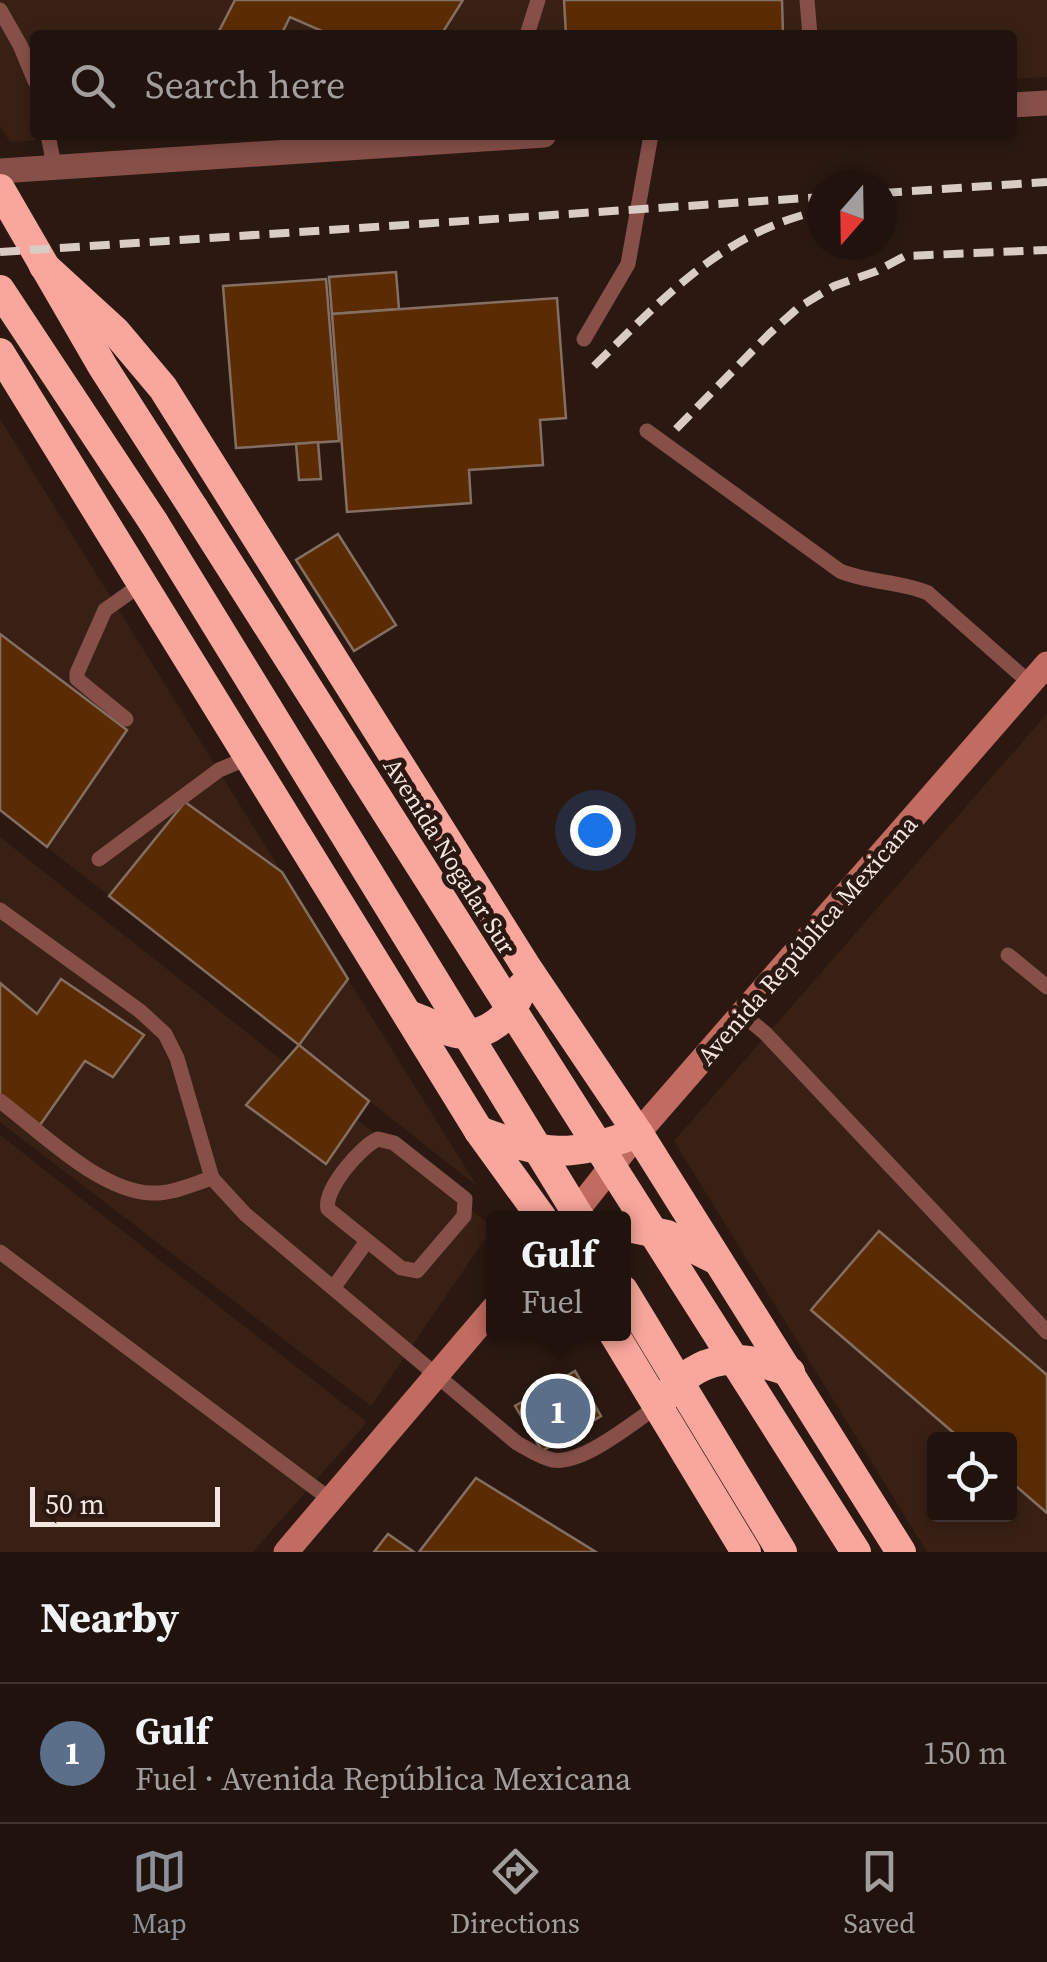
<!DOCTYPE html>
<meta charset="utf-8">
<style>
:root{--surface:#20130d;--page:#281c16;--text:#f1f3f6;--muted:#a29e9d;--line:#3d322e;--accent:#8c9099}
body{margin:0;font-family:"Source Serif 4",serif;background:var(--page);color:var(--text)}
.controls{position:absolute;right:30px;bottom:30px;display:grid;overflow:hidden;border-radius:10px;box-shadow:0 5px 15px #0003}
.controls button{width:90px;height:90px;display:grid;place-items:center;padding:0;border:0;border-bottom:2px solid var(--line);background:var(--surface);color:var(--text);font:50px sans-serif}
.compass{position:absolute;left:807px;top:170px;width:90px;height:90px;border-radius:50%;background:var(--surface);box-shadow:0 5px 15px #0003;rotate:200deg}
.scale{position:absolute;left:30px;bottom:25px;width:190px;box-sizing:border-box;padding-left:10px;border:5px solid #f4e7e1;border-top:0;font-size:28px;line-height:35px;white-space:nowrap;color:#f4e7e1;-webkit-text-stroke:8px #2b1911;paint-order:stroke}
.you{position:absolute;left:595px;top:830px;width:35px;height:35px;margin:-25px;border:8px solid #fff;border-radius:50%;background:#1a73e8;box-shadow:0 0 0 15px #1a73e833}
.badge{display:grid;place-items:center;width:65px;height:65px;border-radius:50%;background:var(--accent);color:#fff;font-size:32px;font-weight:700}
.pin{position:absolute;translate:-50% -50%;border:5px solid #fff;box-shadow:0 2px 10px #0006}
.popup{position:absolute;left:486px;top:1211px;width:145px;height:130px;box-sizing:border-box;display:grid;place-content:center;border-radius:10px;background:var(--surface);filter:drop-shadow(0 2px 8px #0005);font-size:32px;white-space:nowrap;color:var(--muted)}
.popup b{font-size:38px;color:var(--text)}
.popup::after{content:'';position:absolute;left:50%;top:100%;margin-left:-20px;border:20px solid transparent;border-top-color:var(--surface)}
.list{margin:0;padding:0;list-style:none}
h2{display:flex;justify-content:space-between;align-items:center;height:130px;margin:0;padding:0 40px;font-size:42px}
h2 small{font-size:32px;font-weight:400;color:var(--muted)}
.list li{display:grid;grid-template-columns:65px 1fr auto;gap:30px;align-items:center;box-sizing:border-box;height:140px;padding:0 40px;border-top:2px solid var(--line)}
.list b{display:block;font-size:38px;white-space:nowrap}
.list p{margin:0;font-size:32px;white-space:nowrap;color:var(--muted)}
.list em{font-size:32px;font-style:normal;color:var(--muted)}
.icon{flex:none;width:55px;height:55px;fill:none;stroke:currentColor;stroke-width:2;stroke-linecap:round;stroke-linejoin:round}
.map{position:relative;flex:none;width:1047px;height:1552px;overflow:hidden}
.search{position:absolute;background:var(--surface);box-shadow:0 5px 15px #0003;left:30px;right:30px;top:30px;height:110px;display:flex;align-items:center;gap:25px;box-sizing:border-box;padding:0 35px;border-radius:10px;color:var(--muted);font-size:38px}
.sheet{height:270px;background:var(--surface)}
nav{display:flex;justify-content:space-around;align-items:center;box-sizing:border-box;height:140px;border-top:2px solid var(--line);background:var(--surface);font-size:28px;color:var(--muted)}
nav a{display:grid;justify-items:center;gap:5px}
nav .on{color:var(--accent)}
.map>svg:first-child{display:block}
.built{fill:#382014;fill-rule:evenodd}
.building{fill:#5b2c04;stroke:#846f62;stroke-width:2.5}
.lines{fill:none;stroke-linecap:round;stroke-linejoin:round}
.lane{stroke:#865049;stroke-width:15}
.street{stroke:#865049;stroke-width:25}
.secondary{stroke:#c26b60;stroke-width:25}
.highway{stroke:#f9a79c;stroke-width:30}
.rail{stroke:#d9ccc5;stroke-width:8;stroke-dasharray:20 10;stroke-linecap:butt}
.highway-bridge{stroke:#f9a79c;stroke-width:30}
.labels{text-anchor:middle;stroke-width:10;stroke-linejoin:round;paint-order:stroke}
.street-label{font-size:25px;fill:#f4e7e1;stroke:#2b1911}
</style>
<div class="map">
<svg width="1047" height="1552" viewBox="0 0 1047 1552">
<rect width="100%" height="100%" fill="#2b1911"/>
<g class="built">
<path d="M0,0H1047V77L1012,79V35H35V135H127L10,142L0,126Z"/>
<path d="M0,419L348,979L477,1186L0,810Z"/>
<path d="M1047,714V1552H927L674,1141ZM934,1440H1010V1514H934Z"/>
<path d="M0,837L493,1227L371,1406L0,1122Z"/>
<path d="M0,1135L367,1422L253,1552H0Z"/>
</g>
<g class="building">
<path d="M235,0H463L441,35H331L290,17L281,35H217Z"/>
<path d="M564,0H782L783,35H566Z"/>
<path d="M396,272L399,309L332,314L329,277Z"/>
<path d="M326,279L339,441L236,448L223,286Z"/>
<path d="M557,298L566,418L540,420L543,465L469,470L471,503L347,512L332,314Z"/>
<path d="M318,442L321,479L299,480L296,444Z"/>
<path d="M338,534L396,625L354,651L296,560Z"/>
<path d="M0,634L127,730L47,847L0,810Z"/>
<path d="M185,802L282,872L348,979L299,1045L109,896Z"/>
<path d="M61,979L144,1035L113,1077L85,1061L40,1125L0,1094V983L37,1014Z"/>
<path d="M299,1045L369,1101L326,1164L246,1105Z"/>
<path d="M879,1231L1047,1375V1513L1010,1481V1440H962L811,1310Z"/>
<path d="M575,1371L601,1416L542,1451L515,1406Z"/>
<path d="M476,1478L596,1552H419Z"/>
<path d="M388,1534L414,1552H374Z"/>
</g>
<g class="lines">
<g class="lane">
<path d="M807,0L810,35"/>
<path d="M0,10L20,45L35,81"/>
<path d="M527,35L538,0"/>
<path d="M48,135L54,165"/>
<path d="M584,339L628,264L651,135"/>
<path d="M647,431L840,571C868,583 900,581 928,593L1030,683"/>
<path d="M126,719L77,679V673L105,610L143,583"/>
<path d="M99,859L219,770L250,757"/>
<path d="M0,910L140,1011L165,1034L177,1058L212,1178L245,1214L517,1443C528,1449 541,1458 553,1460C583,1465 633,1422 658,1406"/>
<path d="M1008,955L1047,987"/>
<path d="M742,1014L765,1033L1047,1332"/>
<path d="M0,1101C40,1131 100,1192 152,1193C172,1194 193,1184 212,1178"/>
<path d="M378,1139L394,1143L465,1199L464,1216L417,1271L401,1268L328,1209C323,1190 361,1146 378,1139Z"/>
<path d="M0,1252L331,1500"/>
<path d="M334,1287L367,1241"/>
</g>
<g class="street">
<path d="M1012,105L1047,103"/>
<path d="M0,171L544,135"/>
</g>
<g class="secondary">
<path d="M571,1218L638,1133L1047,664"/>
<path d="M286,1552L493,1309"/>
</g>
<g class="highway">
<path d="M0,189L103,367L194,509"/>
<path d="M44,266L115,331L163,388L525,965L638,1133L901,1552"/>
<path d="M0,290L154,523"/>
<path d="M0,353L479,1131L542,1218"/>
<path d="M411,1016C425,1021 440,1029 456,1033C486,1040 514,1014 522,987"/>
<path d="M479,1131C547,1156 568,1158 638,1133"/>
<path d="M623,1226L667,1235L717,1260"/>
<path d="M614,1334L746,1552"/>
<path d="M664,1398C701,1352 739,1353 790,1372"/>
</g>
<g class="rail">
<path d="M882,193L1047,182"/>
<path d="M0,252L822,197"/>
<path d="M594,366C665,297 721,233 822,210"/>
<path d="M676,429L769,334L799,307L834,286L877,271L905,256L1047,250"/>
</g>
<g class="highway-bridge">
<path d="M194,509L856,1552"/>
<path d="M154,523L580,1218"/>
<path d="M623,1290L782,1552"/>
</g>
</g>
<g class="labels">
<g class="street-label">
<text transform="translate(450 856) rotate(58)" y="9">Avenida Nogalar Sur</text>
<text transform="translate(807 940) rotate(-49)" y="9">Avenida República Mexicana</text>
</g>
</g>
</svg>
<div class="controls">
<button><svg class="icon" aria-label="locate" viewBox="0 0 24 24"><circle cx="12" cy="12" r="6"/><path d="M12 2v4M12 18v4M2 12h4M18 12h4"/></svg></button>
</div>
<svg class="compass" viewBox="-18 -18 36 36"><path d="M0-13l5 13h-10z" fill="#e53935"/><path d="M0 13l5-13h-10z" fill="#a29e9d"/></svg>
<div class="scale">50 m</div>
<div class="you"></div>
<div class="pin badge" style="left:558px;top:1411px;background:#5c6f8a">1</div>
<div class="popup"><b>Gulf</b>Fuel</div>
<div class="search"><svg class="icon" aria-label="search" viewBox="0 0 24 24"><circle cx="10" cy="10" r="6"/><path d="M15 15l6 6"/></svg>Search here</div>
</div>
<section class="sheet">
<h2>Nearby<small></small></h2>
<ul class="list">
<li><span class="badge" style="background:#5c6f8a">1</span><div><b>Gulf</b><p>Fuel · Avenida República Mexicana</p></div><em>150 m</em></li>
</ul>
</section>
<nav>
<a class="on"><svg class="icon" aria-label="map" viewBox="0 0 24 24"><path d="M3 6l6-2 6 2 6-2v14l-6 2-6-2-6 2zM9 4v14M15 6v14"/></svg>Map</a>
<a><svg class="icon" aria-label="directions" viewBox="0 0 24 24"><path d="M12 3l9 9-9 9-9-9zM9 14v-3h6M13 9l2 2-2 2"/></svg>Directions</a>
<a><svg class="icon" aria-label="saved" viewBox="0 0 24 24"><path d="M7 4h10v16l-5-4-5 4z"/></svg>Saved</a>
</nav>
